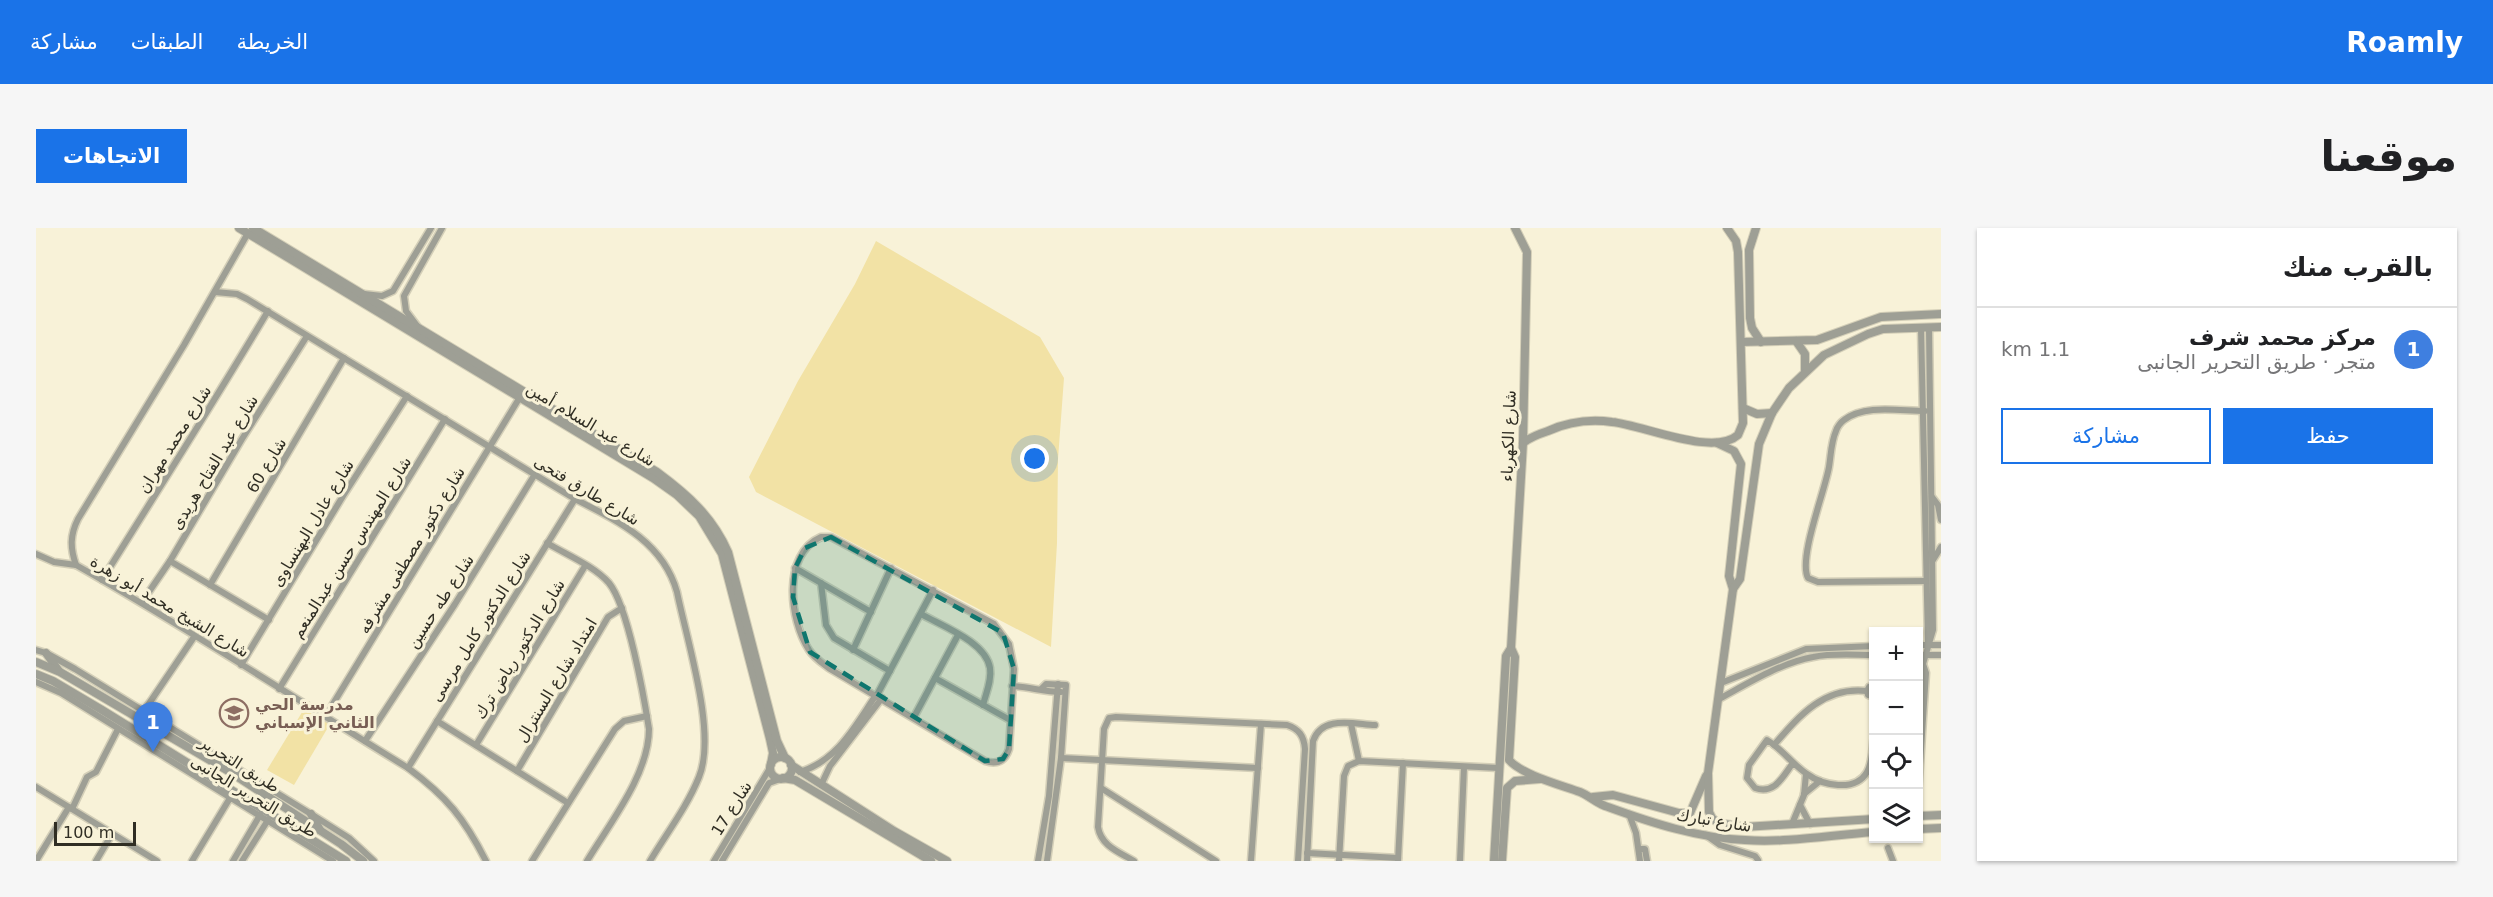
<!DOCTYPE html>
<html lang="ar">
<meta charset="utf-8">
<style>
:root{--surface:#fff;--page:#f6f6f6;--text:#202124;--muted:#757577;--line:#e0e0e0;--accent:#1a73e8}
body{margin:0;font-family:"DejaVu Sans","Noto Sans Arabic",sans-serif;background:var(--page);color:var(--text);direction:rtl}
.controls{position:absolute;right:18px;bottom:18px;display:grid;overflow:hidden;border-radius:0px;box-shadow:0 2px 4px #0004}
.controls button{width:54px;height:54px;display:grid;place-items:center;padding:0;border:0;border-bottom:2px solid var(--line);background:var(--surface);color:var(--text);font:30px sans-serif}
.scale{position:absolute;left:18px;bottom:15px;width:82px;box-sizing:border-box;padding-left:6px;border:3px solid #302e24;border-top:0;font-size:16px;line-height:21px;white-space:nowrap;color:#302e24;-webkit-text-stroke:4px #f8f2d8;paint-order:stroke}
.you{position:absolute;left:999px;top:231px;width:21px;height:21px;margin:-15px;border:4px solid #fff;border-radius:50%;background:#1a73e8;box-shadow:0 0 0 9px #1a73e833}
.badge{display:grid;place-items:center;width:39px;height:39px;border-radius:50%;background:var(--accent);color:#fff;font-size:20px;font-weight:700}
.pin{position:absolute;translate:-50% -50px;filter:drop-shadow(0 2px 3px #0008)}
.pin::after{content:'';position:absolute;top:32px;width:21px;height:18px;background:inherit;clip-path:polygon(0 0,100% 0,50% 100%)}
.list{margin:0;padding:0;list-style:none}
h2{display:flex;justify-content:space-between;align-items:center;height:78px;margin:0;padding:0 24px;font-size:26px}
h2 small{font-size:20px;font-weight:400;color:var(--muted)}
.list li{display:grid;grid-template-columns:39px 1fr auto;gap:18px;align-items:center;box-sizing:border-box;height:84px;padding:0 24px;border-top:2px solid var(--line)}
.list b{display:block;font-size:22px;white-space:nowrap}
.list p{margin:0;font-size:20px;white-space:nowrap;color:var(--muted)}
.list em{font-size:20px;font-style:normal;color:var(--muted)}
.actions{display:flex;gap:12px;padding:18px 24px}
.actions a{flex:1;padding:14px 0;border:2px solid var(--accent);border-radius:0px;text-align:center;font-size:21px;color:var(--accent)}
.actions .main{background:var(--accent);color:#fff}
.icon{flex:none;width:33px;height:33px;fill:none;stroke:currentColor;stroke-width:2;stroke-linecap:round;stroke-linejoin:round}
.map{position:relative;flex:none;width:1905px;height:633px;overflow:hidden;direction:ltr;border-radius:0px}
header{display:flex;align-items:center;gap:36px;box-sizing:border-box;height:84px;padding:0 30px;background:var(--accent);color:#fff}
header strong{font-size:28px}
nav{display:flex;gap:33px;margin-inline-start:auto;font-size:21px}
.intro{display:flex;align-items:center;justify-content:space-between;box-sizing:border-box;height:144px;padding:0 36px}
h1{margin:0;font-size:42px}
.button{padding:15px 27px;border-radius:0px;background:var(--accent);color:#fff;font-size:21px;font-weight:700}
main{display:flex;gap:36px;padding:0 36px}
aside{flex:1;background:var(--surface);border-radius:0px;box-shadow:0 2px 4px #0004}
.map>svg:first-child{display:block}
.green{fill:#f2e2a5}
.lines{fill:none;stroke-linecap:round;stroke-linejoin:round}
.minor-casing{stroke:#d4cfb8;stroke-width:9}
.tertiary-casing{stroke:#d4cfb8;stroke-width:10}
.minor{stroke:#9e9f95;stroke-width:6}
.tertiary{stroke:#9e9f95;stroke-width:8}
.marked{fill:#0f766e;fill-opacity:0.2;stroke:#0f766e;stroke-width:4.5;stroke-dasharray:12 8;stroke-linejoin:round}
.labels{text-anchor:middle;stroke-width:6;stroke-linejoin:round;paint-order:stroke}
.street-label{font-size:16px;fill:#302e24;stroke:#f8f2d8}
.education-label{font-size:16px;font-weight:bold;fill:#785e54;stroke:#f8f2d8;text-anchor:start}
</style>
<header>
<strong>Roamly</strong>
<nav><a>الخريطة</a><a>الطبقات</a><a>مشاركة</a></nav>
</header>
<div class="intro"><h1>موقعنا</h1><a class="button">الاتجاهات</a></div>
<main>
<aside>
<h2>بالقرب منك<small></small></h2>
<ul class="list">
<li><span class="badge" style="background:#3f7fe0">1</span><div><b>مركز محمد شرف</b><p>متجر · طريق التحرير الجانبى</p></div><em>1.1 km</em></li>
</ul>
<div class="actions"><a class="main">حفظ</a><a>مشاركة</a></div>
</aside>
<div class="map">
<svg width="1905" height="633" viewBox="0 0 1905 633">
<rect width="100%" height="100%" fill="#f8f2d8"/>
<g class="green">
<path d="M840,13L1004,109L1028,150L1022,231L1021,315L1015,419L720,264L713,249L762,153L819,56Z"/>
<path d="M268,481L294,496L258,557L231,542Z"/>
</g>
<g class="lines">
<g class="minor-casing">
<g id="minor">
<path d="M212,5L148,117L42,291C34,307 34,320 40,337C153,401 261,472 372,540C411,569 428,590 450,633"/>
<path d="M179,64L201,66L211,71L539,271C582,293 627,314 641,364C651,413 681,505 663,549C651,579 630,606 614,633"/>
<path d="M328,66L346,68L357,63L395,0"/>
<path d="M382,99L370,83L368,68L406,0"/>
<path d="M1885,100L1892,414"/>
<path d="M1889,183C1863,183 1829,176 1808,192C1805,194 1801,199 1800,203C1795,214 1795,227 1793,239C1789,263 1762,330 1772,350L1782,354L1890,353"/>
<path d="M1896,269L1902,277L1905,292"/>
<path d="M785,309H795L958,396L973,416L978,441L973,521C969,533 961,537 949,533L794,441C786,435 778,430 773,422C753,392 746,326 785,309Z"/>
<path d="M511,315C531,327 558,338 573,355C592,378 608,469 613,501C613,546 574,595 551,633"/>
<path d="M0,326L18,334L40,337"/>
<path d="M1897,332L1905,319"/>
<path d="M134,333L233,392"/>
<path d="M759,340L835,384"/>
<path d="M66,352C122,262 178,174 232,83"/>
<path d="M785,355L790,397L798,410L854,443"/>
<path d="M174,357L308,130"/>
<path d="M106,374L134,333L206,211L271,108"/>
<path d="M885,386C906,398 950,414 954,440C956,452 950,465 947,477"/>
<path d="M1882,417H1905"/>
<path d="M0,422L10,425L39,441L275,586L313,610L338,633"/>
<path d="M817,422L855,340"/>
<path d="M1882,427H1905"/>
<path d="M1887,436L1897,402L1893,100"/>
<path d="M205,437L307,268L371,168"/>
<path d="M1882,443L1887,436L1890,445L1882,567"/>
<path d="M899,450L974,492"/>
<path d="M0,454L25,465L297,633"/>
<path d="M1685,455L1770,421L1838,418"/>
<path d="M976,458C994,459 1008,464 1025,464"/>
<path d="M1838,458L1833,459L1831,463L1832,467L1838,469"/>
<path d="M1006,460L1010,456L1030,457L1025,530L1011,633"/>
<path d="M243,461L409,191"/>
<path d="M841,467L897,362"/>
<path d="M1683,471C1711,456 1744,435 1777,429C1796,425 1817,427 1838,427"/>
<path d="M108,483L158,409"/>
<path d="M289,489L484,169"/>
<path d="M878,489L922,407"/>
<path d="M401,493L532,575"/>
<path d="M1315,496L1323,533"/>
<path d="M329,513L419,376L499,246"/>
<path d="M440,517L549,338"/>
<path d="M1738,517C1763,488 1788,458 1831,463"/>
<path d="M1025,530L1222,540"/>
<path d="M1757,535C1747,548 1739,567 1719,560L1711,550L1713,537L1731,512C1746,521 1756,536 1771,546C1786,557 1819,565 1831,544C1837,534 1836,519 1838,507"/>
<path d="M372,540L539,271"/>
<path d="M481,543L572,389L586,380"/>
<path d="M764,544C802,532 819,498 840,467"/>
<path d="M785,557L794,538L846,470"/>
<path d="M0,559L121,633"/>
<path d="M1065,560L1180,633"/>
<path d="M1768,566L1784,553"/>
<path d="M1764,577L1774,596"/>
<path d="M36,581L51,549L60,544L82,501"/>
<path d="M1593,586L1600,605L1604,633"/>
<path d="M1756,596L1768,567L1770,546"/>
<path d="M1670,607L1684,617L1719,628L1722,632"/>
<path d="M1852,620L1857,633"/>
<path d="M1603,621H1609L1611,633"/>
<path d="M1271,625L1362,630"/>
<path d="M0,633L33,579"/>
<path d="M60,633L76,606"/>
<path d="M156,633L194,570"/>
<path d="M197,633L224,587"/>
<path d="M206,633L232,592"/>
<path d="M496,633L579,501L588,493L611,488"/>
<path d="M678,633L734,540"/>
<path d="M686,633L733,555L744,551"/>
<path d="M1002,633L1013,568L1022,456"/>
<path d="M1098,633C1083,624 1065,618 1062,599L1068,501L1073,490L1080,489L1251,497C1263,501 1268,508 1269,521L1262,633"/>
<path d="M1215,633L1225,496"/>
<path d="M1271,633L1277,513C1286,487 1317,496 1339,497"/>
<path d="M1303,633L1308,548L1312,538L1323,533L1463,540"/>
<path d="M1362,633L1367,535"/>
<path d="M1424,633L1428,539"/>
</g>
</g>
<g class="tertiary-casing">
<g id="tertiary">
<path d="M203,0L617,250L641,267L663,288L686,326L734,511L737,525L735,536"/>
<path d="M217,0L621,244C652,267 676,288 692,324L741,513L749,530"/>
<path d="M1479,0L1491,24L1487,215L1475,420L1479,429L1473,532C1486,547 1525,557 1544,564C1554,568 1561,576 1572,579C1616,595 1662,610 1709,612C1751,615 1795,607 1838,604"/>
<path d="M1720,0L1713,22L1714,90L1716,100L1725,114"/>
<path d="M1760,113L1769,126V142"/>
<path d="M1705,114L1781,112L1845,89L1905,86"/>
<path d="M1707,180L1721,186L1736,185"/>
<path d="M1487,215C1494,209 1503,206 1512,203C1532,194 1554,191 1576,194C1607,197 1677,229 1702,207L1707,195L1702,24L1700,13L1691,0"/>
<path d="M1681,215L1698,223L1705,236L1693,348L1697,361"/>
<path d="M10,425L23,443"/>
<path d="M0,434L24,444L194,544L305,616L327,633"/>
<path d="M0,446L17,453L66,482L310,633"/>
<circle cx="745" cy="540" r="11"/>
<path d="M755,537L858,603L911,633"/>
<path d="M747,550L759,552L895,633"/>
<path d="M188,557L194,570"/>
<path d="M1557,569L1577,567L1643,585H1654L1670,548"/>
<path d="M275,586L284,602"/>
<path d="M1882,588L1905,587"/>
<path d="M1838,591L1708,599L1682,595L1676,590L1673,584L1672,545L1697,361L1704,351L1723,216L1736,185L1753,160L1788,127L1832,106L1847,101L1905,99"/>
<path d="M1882,601L1905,600"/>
<path d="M1458,633L1470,428L1475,420"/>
<path d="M1466,633L1471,560L1479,553L1504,551"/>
</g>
</g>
<use href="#minor" class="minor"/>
<use href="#tertiary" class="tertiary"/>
</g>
<path class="marked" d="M795,309L967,405L978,441L973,521L967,531L949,533L774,424L757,369L759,340L769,320Z"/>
<defs>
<g id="school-ring" transform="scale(1.5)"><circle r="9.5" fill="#f8f2d8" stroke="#8d6e63" stroke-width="1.5"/><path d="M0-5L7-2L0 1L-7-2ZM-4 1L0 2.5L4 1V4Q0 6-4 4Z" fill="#8d6e63"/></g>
</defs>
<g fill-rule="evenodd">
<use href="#school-ring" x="198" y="485"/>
</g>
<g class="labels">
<g class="street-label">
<text transform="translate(555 196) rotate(31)" y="6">شارع عبد السلام أمين</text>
<text transform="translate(1472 208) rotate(-88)" y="6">شارع الكهرباء</text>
<text transform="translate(138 211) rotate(-58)" y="6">شارع محمد مهران</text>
<text transform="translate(178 234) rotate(-59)" y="6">شارع عبد الفتاح هريدى</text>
<text transform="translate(230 237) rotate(-59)" y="6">شارع 60</text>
<text transform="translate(551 262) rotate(31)" y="6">شارع طارق فتحى</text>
<text transform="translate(276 295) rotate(-59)" y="6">شارع عادل البهنساوى</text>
<text transform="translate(315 319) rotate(-58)" y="6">شارع المهندس حسن عبدالمنعم</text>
<text transform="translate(375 322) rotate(-59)" y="6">شارع دكتور مصطفى مشرفه</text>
<text transform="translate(404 373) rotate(-57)" y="6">شارع طه حسين</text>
<text transform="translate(134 378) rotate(31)" y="6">شارع الشيخ محمد أبو زهرة</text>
<text transform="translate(444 398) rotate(-58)" y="6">شارع الدكتور كامل مرسى</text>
<text transform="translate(483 421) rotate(-59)" y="6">شارع الدكتور رياض ترك</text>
<text transform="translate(520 452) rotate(-59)" y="6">امتداد شارع السنترال</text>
<text transform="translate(204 536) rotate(32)" y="6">طريق التحرير</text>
<text transform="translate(218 568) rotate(31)" y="6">طريق التحرير الجانبى</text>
<text transform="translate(695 580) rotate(-58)" y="6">شارع 17</text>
<text transform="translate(1678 592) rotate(9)" y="6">شارع تبارك</text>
</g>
<g class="education-label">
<text x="219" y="482">مدرسة الحي<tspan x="219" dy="18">الثاني الإسباني</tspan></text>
</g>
</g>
</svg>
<div class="controls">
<button>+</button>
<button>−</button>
<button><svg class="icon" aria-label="locate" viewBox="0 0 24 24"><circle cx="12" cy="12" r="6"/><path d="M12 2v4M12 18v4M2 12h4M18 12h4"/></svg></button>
<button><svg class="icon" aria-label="layers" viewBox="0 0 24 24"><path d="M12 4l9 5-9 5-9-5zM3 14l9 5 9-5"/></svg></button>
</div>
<div class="scale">100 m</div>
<div class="you"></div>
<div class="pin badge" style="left:117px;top:524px;background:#3f7fe0">1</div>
</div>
</main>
